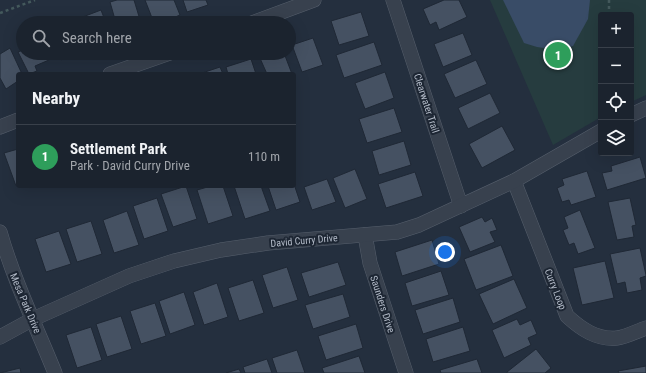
<!DOCTYPE html>
<meta charset="utf-8">
<style>
:root{--surface:#1b232e;--page:#242b36;--text:#f1f3f6;--muted:#a0a4aa;--line:#39404a;--accent:#8ab4f8}
body{margin:0;font-family:"Roboto Condensed",sans-serif;background:var(--page);color:var(--text)}
.controls{position:absolute;right:12px;top:12px;display:grid;overflow:hidden;border-radius:4px;box-shadow:0 4px 16px #0002}
.controls button{width:36px;height:36px;display:grid;place-items:center;padding:0;border:0;border-bottom:1px solid var(--line);background:var(--surface);color:var(--text);font:20px sans-serif}
.you{position:absolute;left:445px;top:252px;width:14px;height:14px;margin:-10px;border:3px solid #fff;border-radius:50%;background:#1a73e8;box-shadow:0 0 0 6px #1a73e833}
.badge{display:grid;place-items:center;width:26px;height:26px;border-radius:50%;background:var(--accent);color:#fff;font-size:13px;font-weight:700}
.pin{position:absolute;translate:-50% -50%;border:2px solid #fff;box-shadow:0 1px 4px #0006}
.list{margin:0;padding:0;list-style:none}
h2{display:flex;justify-content:space-between;align-items:center;height:52px;margin:0;padding:0 16px;font-size:17px}
h2 small{font-size:13px;font-weight:400;color:var(--muted)}
.list li{display:grid;grid-template-columns:26px 1fr auto;gap:12px;align-items:center;box-sizing:border-box;height:64px;padding:0 16px;border-top:1px solid var(--line)}
.list b{display:block;font-size:15px;white-space:nowrap}
.list p{margin:0;font-size:13px;white-space:nowrap;color:var(--muted)}
.list em{font-size:13px;font-style:normal;color:var(--muted)}
.icon{flex:none;width:22px;height:22px;fill:none;stroke:currentColor;stroke-width:2;stroke-linecap:round;stroke-linejoin:round}
.map{position:relative;flex:none;width:646px;height:373px;overflow:hidden}
.search{position:absolute;background:var(--surface);box-shadow:0 4px 16px #0002;left:16px;top:16px;width:280px;height:44px;display:flex;align-items:center;gap:10px;box-sizing:border-box;padding:0 14px;border-radius:22px;color:var(--muted);font-size:15px}
.panel{position:absolute;background:var(--surface);box-shadow:0 4px 16px #0002;left:16px;top:72px;width:280px;height:116px;border-radius:4px}
.map>svg:first-child{display:block}
.green{fill:#263c3f}
.water{fill:#394c67}
.building{fill:#455162;stroke:#1f2835}
.lines{fill:none;stroke-linecap:round;stroke-linejoin:round}
.minor-casing{stroke:#565f6c;stroke-width:15}
.path{stroke:#44595c;stroke-width:2.5;stroke-dasharray:3 3;stroke-linecap:butt}
.minor{stroke:#38414e;stroke-width:14}
.labels{text-anchor:middle;stroke-width:4;stroke-linejoin:round;paint-order:stroke}
.street-label{font-size:10px;fill:#b4bcc9;stroke:#1d2633}
</style>
<div class="map">
<svg width="646" height="373" viewBox="0 0 646 373">
<rect width="100%" height="100%" fill="#242f3e"/>
<path class="green" d="M490,0H646V95L631,102V15H601V117L553,145Z"/>
<path class="water" d="M503,0H590L588,19L573,46L558,50L537,47L524,43Z"/>
<g class="building">
<path d="M117,0H134L141,23H116L110,2Z"/>
<path d="M145,0H174L180,15L161,23H154Z"/>
<path d="M183,0H206L208,5L187,12Z"/>
<path d="M444,0H459L467,17L439,30L436,22L430,25L423,9Z"/>
<path d="M101,10L106,23H82L80,18Z"/>
<path d="M361,12L369,36L339,45L331,21Z"/>
<path d="M463,33L472,55L443,67L434,44Z"/>
<path d="M313,38L323,65L302,72L292,45Z"/>
<path d="M374,42L382,65L344,78L336,55Z"/>
<path d="M10,48L22,74H18V81L6,89L0,78V54Z"/>
<path d="M23,50V53H46L49,60L35,66L37,71L29,74L18,52Z"/>
<path d="M59,53H81L61,60Z"/>
<path d="M266,53H284L292,74H267L259,56Z"/>
<path d="M251,59L256,74H228L226,67Z"/>
<path d="M476,60L487,84L455,98L444,74Z"/>
<path d="M220,67L223,74H199Z"/>
<path d="M385,72L394,98L365,109L355,83Z"/>
<path d="M490,93L500,113L468,129L458,108Z"/>
<path d="M394,108L402,132L367,143L359,119Z"/>
<path d="M502,126L515,150L482,168L469,144Z"/>
<path d="M404,141L411,165L379,175L372,151Z"/>
<path d="M18,149V185L16,186L4,153Z"/>
<path d="M640,157L646,178L607,190L602,173L612,171L611,166Z"/>
<path d="M355,169L367,199L345,208L333,178Z"/>
<path d="M587,171L596,197L571,205L569,200L562,202L557,188L564,185L562,179Z"/>
<path d="M415,172L423,196L386,208L378,184Z"/>
<path d="M327,179L336,202L312,210L304,187Z"/>
<path d="M294,184L300,202L276,210L268,186H294Z"/>
<path d="M186,186L197,219L173,227L161,194Z"/>
<path d="M211,186H223L233,216L208,224L197,190Z"/>
<path d="M234,186H261L270,211L245,219Z"/>
<path d="M157,198L168,231L144,239L133,206Z"/>
<path d="M630,198L636,225L632,226L634,237L617,240L608,202Z"/>
<path d="M580,210L595,248L578,254L574,243L569,245L563,230L568,228L564,217Z"/>
<path d="M127,211L139,245L114,253L103,220Z"/>
<path d="M482,217L485,222L492,218L497,230L490,232L495,242L470,252L459,227Z"/>
<path d="M91,221L102,254L77,262L66,229Z"/>
<path d="M59,231L71,264L46,272L35,239Z"/>
<path d="M432,240L439,264L402,276L395,252Z"/>
<path d="M501,245L513,276L476,290L464,259Z"/>
<path d="M640,248L646,275V276L640,278L642,290L627,293L625,282L617,284L610,254Z"/>
<path d="M605,261L614,298L582,305L573,268Z"/>
<path d="M338,262L346,285L309,297L301,273Z"/>
<path d="M287,267L298,300L273,308L262,275Z"/>
<path d="M441,271L449,295L412,306L405,283Z"/>
<path d="M514,279L527,308L493,324L479,294Z"/>
<path d="M253,280L264,313L239,321L228,288Z"/>
<path d="M217,283L228,317L204,325L193,292Z"/>
<path d="M184,292L195,325L170,334L159,301Z"/>
<path d="M343,294L350,317L313,329L305,305Z"/>
<path d="M453,298L460,322L423,334L415,310Z"/>
<path d="M155,303L166,336L141,344L130,311Z"/>
<path d="M121,316L132,349L107,357L96,324Z"/>
<path d="M517,319L520,325L531,320L537,334L528,338L531,345L504,358L492,330Z"/>
<path d="M356,324L363,348L326,360L318,336Z"/>
<path d="M91,327L102,360L77,368L66,335Z"/>
<path d="M463,327L470,351L433,362L426,339Z"/>
<path d="M536,349L551,368L545,373H507V372Z"/>
<path d="M297,350L305,373H277L272,358Z"/>
<path d="M359,356L365,373H324L322,368Z"/>
<path d="M267,359L272,373H245L243,367Z"/>
<path d="M477,359L482,373H441L440,370Z"/>
<path d="M646,366V373H619L618,371Z"/>
<path d="M20,368L21,373H0Z"/>
<path d="M239,369L241,373H226Z"/>
</g>
<g class="lines">
<g class="minor-casing">
<g id="minor">
<path d="M393,0L461,206"/>
<path d="M252,23L314,0"/>
<path d="M110,74L170,53"/>
<path d="M631,115L646,108"/>
<path d="M0,127L18,120"/>
<path d="M514,181L567,316C581,329 597,340 617,338C626,337 637,331 646,328"/>
<path d="M0,232C14,281 36,326 55,373"/>
<path d="M365,235L370,263L406,373"/>
<path d="M0,337L33,319L129,276L174,261L221,250L268,243L397,232L419,225L514,181L601,131"/>
</g>
</g>
<g class="path">
<path d="M609,0V15"/>
<path d="M0,13L35,0"/>
</g>
<use href="#minor" class="minor"/>
</g>
<g class="labels">
<g class="street-label">
<text transform="translate(427 103) rotate(72)" y="4">Clearwater Trail</text>
<text transform="translate(304 240) rotate(-5)" y="4">David Curry Drive</text>
<text transform="translate(556 289) rotate(69)" y="4">Curry Loop</text>
<text transform="translate(26 303) rotate(67)" y="4">Mesa Park Drive</text>
<text transform="translate(383 304) rotate(72)" y="4">Saunders Drive</text>
</g>
</g>
</svg>
<div class="controls">
<button>+</button>
<button>−</button>
<button><svg class="icon" aria-label="locate" viewBox="0 0 24 24"><circle cx="12" cy="12" r="6"/><path d="M12 2v4M12 18v4M2 12h4M18 12h4"/></svg></button>
<button><svg class="icon" aria-label="layers" viewBox="0 0 24 24"><path d="M12 4l9 5-9 5-9-5zM3 14l9 5 9-5"/></svg></button>
</div>
<div class="you"></div>
<div class="pin badge" style="left:558px;top:55px;background:#2e9e5b">1</div>
<div class="search"><svg class="icon" aria-label="search" viewBox="0 0 24 24"><circle cx="10" cy="10" r="6"/><path d="M15 15l6 6"/></svg>Search here</div>
<section class="panel">
<h2>Nearby<small></small></h2>
<ul class="list">
<li><span class="badge" style="background:#2e9e5b">1</span><div><b>Settlement Park</b><p>Park · David Curry Drive</p></div><em>110 m</em></li>
</ul>
</section>
</div>
